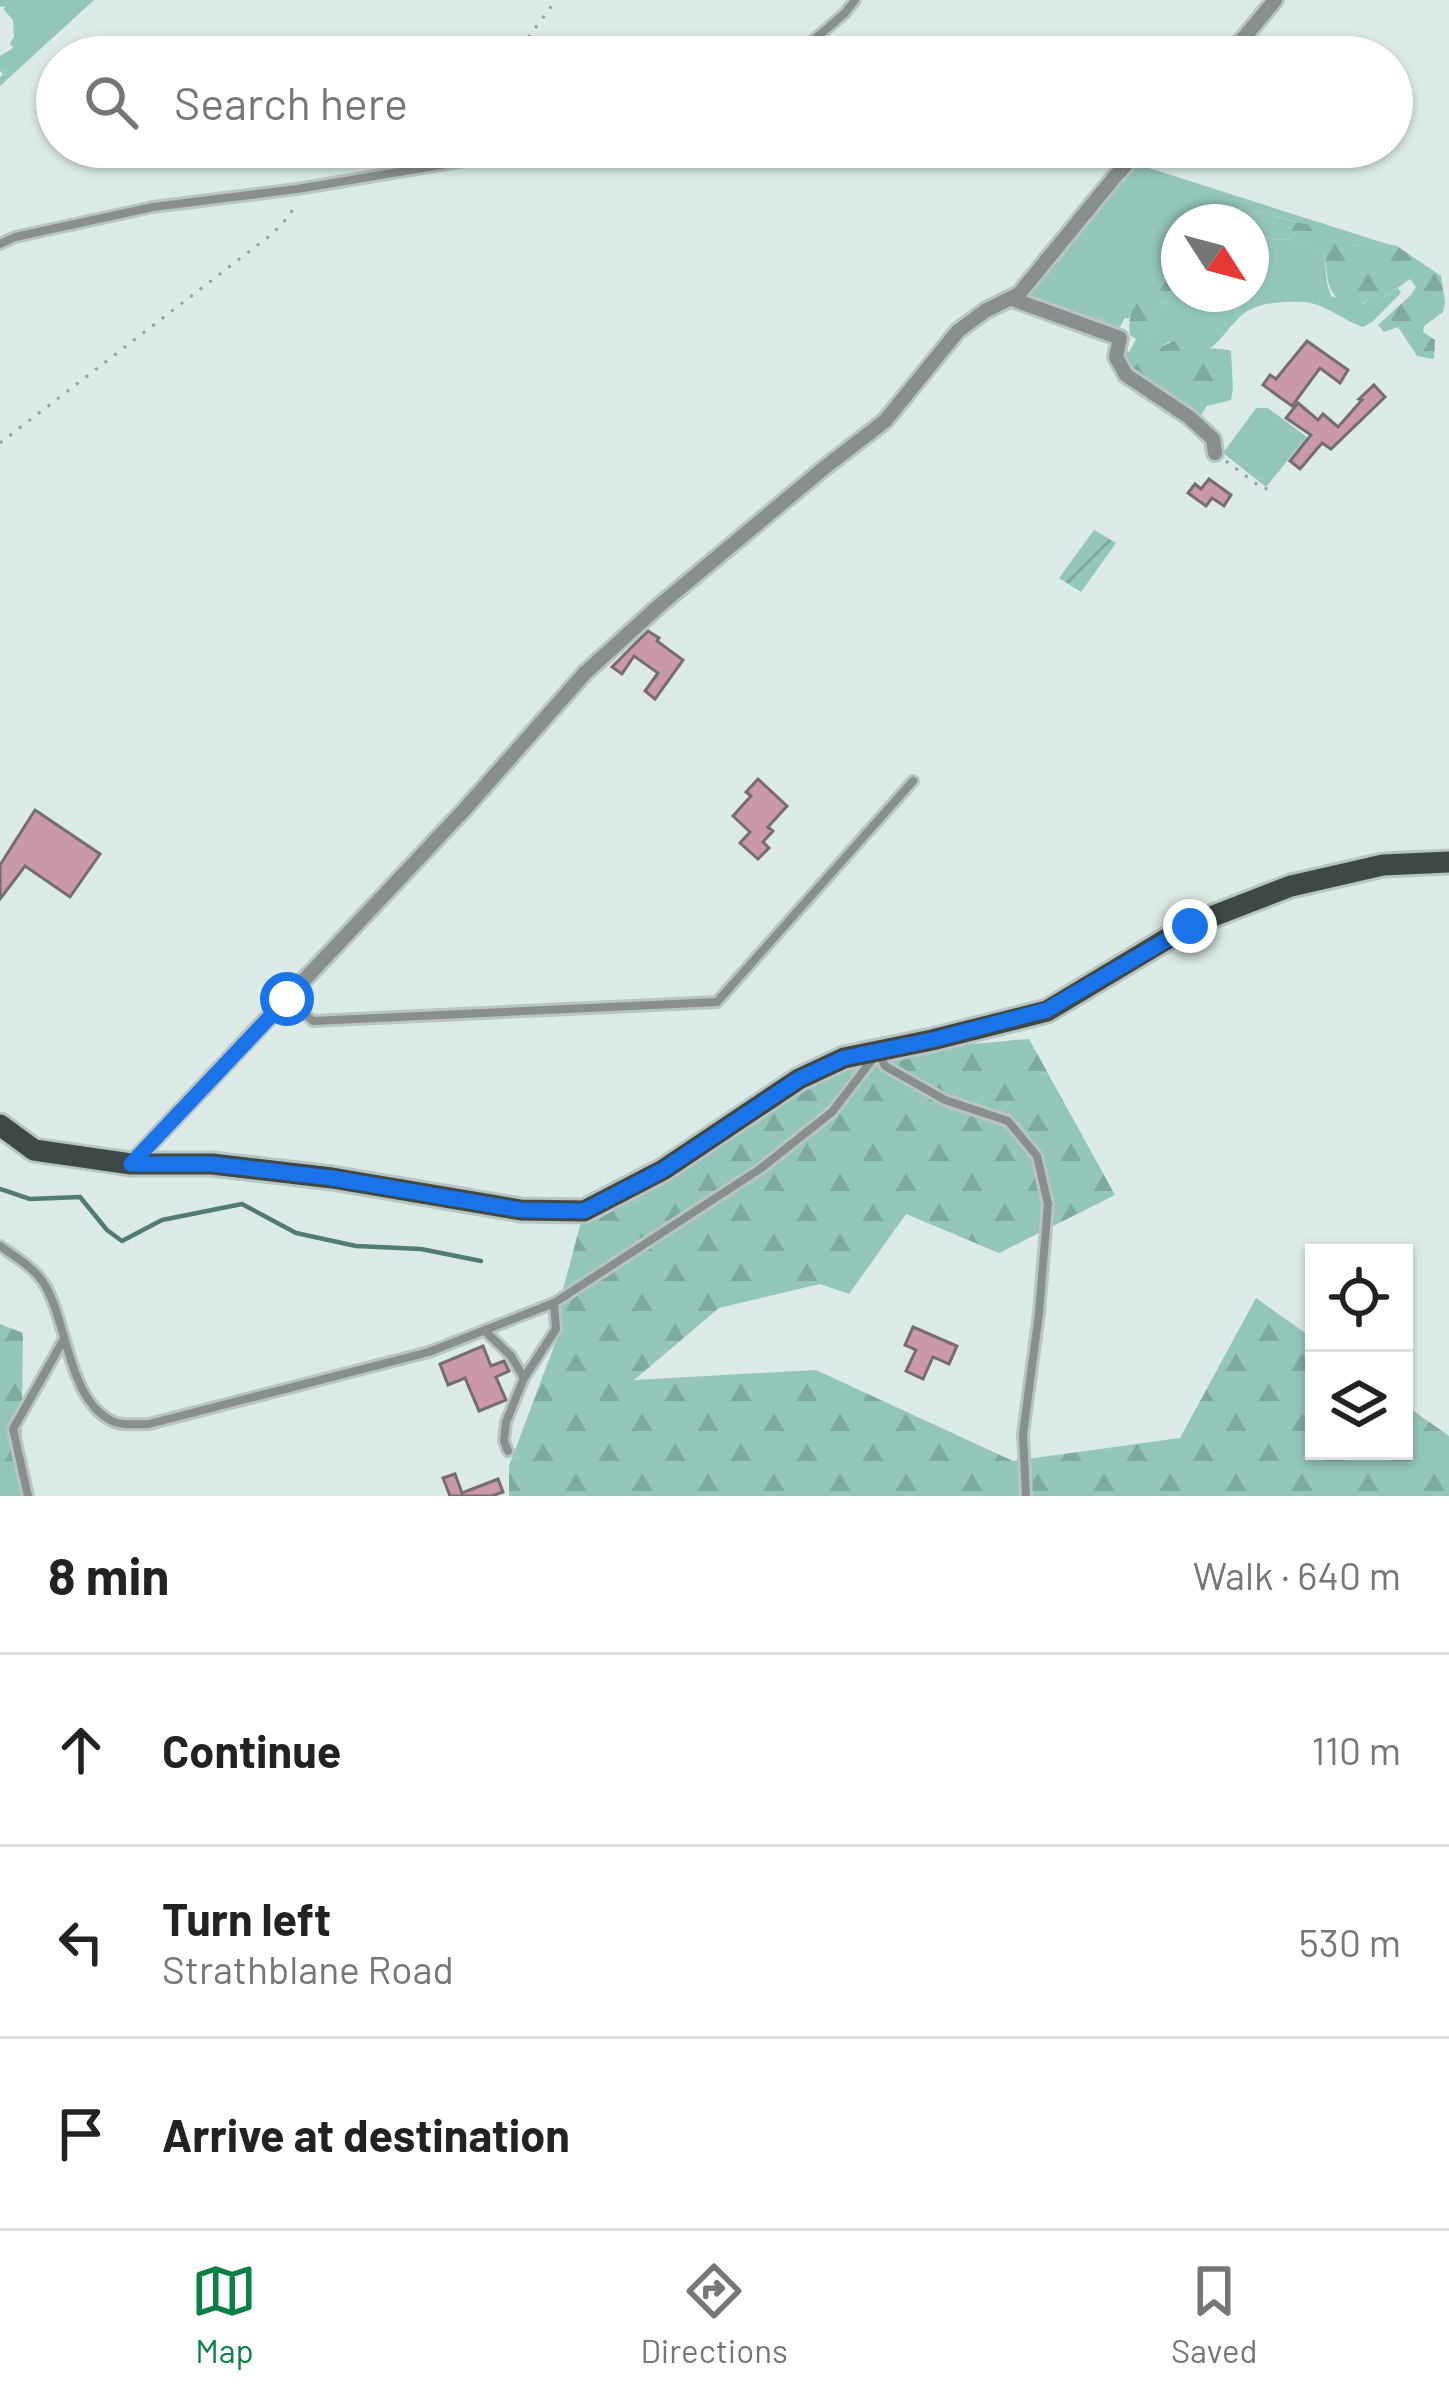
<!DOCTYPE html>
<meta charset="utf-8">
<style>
:root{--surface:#fff;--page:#f2f2f2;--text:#222;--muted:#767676;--line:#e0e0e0;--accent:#0b8043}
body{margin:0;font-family:Barlow,sans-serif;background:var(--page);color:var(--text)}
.controls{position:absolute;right:36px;bottom:36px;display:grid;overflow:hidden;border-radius:0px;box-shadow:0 3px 9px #0004}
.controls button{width:108px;height:108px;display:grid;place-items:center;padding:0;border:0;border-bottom:3px solid var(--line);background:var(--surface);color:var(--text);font:60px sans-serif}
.compass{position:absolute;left:1161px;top:204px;width:108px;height:108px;border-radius:50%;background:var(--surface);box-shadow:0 3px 9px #0004;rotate:126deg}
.stop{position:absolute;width:36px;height:36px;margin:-27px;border:9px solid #1a73e8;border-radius:50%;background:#fff}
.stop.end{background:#1a73e8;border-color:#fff;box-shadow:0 3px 12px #0008}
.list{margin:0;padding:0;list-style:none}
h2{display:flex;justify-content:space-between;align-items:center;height:156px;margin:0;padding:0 48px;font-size:51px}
h2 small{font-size:39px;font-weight:400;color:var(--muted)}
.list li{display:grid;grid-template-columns:78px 1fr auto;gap:36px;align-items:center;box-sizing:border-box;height:192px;padding:0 48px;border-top:3px solid var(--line)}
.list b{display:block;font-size:45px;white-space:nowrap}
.list p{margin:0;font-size:39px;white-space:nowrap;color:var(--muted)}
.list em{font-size:39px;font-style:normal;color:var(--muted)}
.icon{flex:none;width:66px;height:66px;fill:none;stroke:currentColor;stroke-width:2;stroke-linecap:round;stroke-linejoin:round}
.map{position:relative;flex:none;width:1449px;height:1496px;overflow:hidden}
.search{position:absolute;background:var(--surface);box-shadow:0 3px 9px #0004;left:36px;right:36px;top:36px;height:132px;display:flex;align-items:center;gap:30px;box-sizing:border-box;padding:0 42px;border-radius:66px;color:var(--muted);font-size:45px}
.sheet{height:732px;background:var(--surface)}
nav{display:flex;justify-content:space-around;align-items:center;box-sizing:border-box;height:168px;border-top:3px solid var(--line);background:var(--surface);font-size:33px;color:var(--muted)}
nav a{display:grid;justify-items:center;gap:6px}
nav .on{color:var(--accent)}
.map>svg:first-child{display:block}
.grass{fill:#94c6bc}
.forest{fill:url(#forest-firs)}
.garden{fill:url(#garden-furrows)}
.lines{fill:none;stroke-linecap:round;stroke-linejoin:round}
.stream{stroke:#527b74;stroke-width:4.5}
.building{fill:#c998a9;stroke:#776c6f;stroke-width:3}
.service-casing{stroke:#b9c5c3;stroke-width:14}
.minor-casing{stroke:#b9c5c3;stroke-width:20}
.primary-casing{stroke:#b9c5c3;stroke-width:27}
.path{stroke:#97a19f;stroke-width:3;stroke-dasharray:3 9;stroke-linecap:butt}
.service{stroke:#898f8d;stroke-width:8}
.minor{stroke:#898f8d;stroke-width:14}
.primary{stroke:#3e4846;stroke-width:21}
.route{stroke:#1a73e8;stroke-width:15}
</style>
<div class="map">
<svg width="1449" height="1496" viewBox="0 0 1449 1496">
<defs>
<pattern id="forest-firs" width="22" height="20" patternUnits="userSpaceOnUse" patternTransform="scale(3)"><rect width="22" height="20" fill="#94c6bc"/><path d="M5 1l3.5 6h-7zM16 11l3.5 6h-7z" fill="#7faaa1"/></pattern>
<pattern id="garden-furrows" width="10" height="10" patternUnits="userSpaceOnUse" patternTransform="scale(3)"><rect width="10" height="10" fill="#94c6bc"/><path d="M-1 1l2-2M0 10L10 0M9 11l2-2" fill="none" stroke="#7faaa1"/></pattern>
</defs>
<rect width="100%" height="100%" fill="#ddebe8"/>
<g class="grass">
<path d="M0,0H94L0,86V78L3,74L0,71V56L13,48L10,43L14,37L13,20L4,10L5,6L0,7Z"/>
<path d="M1133,163L1384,243L1354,246L1309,226L1260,211L1223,222H1179V243L1155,272L1129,319L1125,318L1118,330L1034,300L1029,295L1030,290Z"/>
<path d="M1251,238L1293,240L1324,253L1327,283L1331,296L1363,304L1369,299H1382L1398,288L1401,293L1372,322L1363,327C1342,320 1325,303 1302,302C1284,301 1262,302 1246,312C1234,319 1215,350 1206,350C1196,350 1180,344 1169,342L1155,350L1149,339L1160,308L1179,285V294H1251Z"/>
<path d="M1256,408H1268L1307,437L1266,487L1223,453Z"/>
</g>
<g class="forest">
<path d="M1260,211L1295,222L1327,228L1354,246L1384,243L1397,246L1441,276L1445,302L1443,312L1424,326L1423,332L1435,340L1434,359L1417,356L1398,327L1384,332L1378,325L1411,295L1416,287L1410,279L1382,299H1369L1353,310C1323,291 1330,284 1324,253L1293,240L1251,238V222H1223Z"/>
<path d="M1179,243V285L1160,308L1149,339L1155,349L1184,337C1203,354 1209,345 1231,351L1233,388L1231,400L1207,406L1201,415L1128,367L1122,356L1123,349L1129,352L1136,339L1130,335C1124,302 1159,267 1179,243Z"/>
<path d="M1029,1039L1115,1195L999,1253L906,1214L849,1294L820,1284L719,1308L634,1380L816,1370L1013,1461L1180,1438L1256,1298L1314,1339V1451H1404V1404L1449,1436V1496H509V1466L559,1333V1304L584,1211L755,1107L878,1052Z"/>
<path d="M0,1324L23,1333L21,1496H0Z"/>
</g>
<path class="garden" d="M1094,530L1116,543L1081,592L1059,578Z"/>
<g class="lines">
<path class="stream" d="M0,1189L30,1199L80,1197L107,1230L122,1241L162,1220L242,1204L296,1233L356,1246L421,1249L481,1261"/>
</g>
<g class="building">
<path d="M1307,341L1348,370L1340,383L1320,368L1292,406L1263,385L1270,375L1276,379Z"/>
<path d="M1374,385L1385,397L1331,449L1322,443L1300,469L1290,461L1311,435L1286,418L1298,403L1318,420L1323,414L1338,427L1362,400L1359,399Z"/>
<path d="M1209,479L1231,495L1224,506L1212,498L1206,506L1188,493L1195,484L1201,489Z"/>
<path d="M648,631L659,638L657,641L683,660L655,699L645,691L658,673L634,656L622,674L612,667Z"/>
<path d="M758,779L787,806L768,827L773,831L763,842L769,848L758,859L740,843L750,832L733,816L751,796L746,792Z"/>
<path d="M35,810L100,854L70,897L25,866L0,899V865Z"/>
<path d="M913,1327L957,1346L949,1364L933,1357L923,1379L906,1371L916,1350L905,1345Z"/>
<path d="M483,1346L491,1366L504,1361L509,1371L496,1377L506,1400L479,1411L465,1378L448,1385L440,1364Z"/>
<path d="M455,1474L462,1493L498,1479L503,1492L492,1496H450L443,1478Z"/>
</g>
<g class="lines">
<g class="service-casing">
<g id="service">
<path d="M794,57L845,13L855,0"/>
<path d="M0,244L15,237L153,207L297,189L549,147"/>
<path d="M288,1000L313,1021L717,1002L913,781"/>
<path d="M0,1246C14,1256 33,1267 43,1282C68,1320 67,1399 112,1421C122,1426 137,1424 149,1424L429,1352L554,1303L760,1169L832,1112L878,1052L885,1066L945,1100L1008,1121L1037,1156L1048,1204L1039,1313L1023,1434L1026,1496"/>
<path d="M485,1331L511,1356L524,1378"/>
<path d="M508,1451L504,1441L506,1422L524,1378L556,1329L554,1303"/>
<path d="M28,1496L13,1429L64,1339"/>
</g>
</g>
<g class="minor-casing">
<g id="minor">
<path d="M1228,57L1275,0"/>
<path d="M1012,299L1120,338L1116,357L1126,375L1189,417L1213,439L1215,453"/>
<path d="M131,1164L465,809L585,673L660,605L824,468L885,421L958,331L985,311L1019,294L1113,179L1142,147"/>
</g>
</g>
<g class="primary-casing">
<path id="primary" d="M0,1125L34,1150L131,1164H212L332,1178L521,1210L584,1211L663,1170L799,1079L844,1058L932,1040L1047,1011L1190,925L1291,886L1383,865L1449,862"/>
</g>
<g class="path">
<path d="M514,57L556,0"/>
<path d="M366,168L373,147"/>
<path d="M0,443L272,234L291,214L293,202"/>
<path d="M1226,461L1263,489L1272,488"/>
</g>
<use href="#service" class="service"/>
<use href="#minor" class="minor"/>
<use href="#primary" class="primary"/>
</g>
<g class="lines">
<path class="route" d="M287,999L131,1164H212L332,1178L521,1210L584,1211L663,1170L799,1079L844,1058L932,1040L1047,1010L1190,926"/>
</g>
</svg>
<div class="controls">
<button><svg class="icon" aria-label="locate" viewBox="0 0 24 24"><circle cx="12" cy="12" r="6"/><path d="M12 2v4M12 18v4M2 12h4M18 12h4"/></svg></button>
<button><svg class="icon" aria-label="layers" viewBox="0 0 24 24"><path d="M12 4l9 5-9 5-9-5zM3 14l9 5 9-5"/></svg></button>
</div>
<svg class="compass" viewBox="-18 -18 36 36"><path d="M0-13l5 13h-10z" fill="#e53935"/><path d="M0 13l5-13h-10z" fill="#767676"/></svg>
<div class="stop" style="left:287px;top:999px"></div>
<div class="stop end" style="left:1190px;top:926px"></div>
<div class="search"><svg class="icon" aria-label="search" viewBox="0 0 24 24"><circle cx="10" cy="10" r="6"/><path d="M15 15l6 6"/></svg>Search here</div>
</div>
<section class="sheet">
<h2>8 min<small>Walk · 640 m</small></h2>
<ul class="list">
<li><svg class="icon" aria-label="ahead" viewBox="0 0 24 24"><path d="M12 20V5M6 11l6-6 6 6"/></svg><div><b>Continue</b></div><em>110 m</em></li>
<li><svg class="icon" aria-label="left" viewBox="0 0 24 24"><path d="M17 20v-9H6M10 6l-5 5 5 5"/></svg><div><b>Turn left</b><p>Strathblane Road</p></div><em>530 m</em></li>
<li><svg class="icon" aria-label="arrive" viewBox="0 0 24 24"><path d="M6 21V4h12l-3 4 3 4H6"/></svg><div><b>Arrive at destination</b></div></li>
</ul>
</section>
<nav>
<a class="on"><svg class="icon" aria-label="map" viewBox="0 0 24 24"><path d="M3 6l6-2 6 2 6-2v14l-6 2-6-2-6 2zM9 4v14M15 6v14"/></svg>Map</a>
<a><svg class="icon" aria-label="directions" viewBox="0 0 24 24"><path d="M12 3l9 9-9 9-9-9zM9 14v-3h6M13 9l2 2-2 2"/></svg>Directions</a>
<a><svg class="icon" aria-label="saved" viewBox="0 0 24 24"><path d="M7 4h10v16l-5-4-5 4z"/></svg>Saved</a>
</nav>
